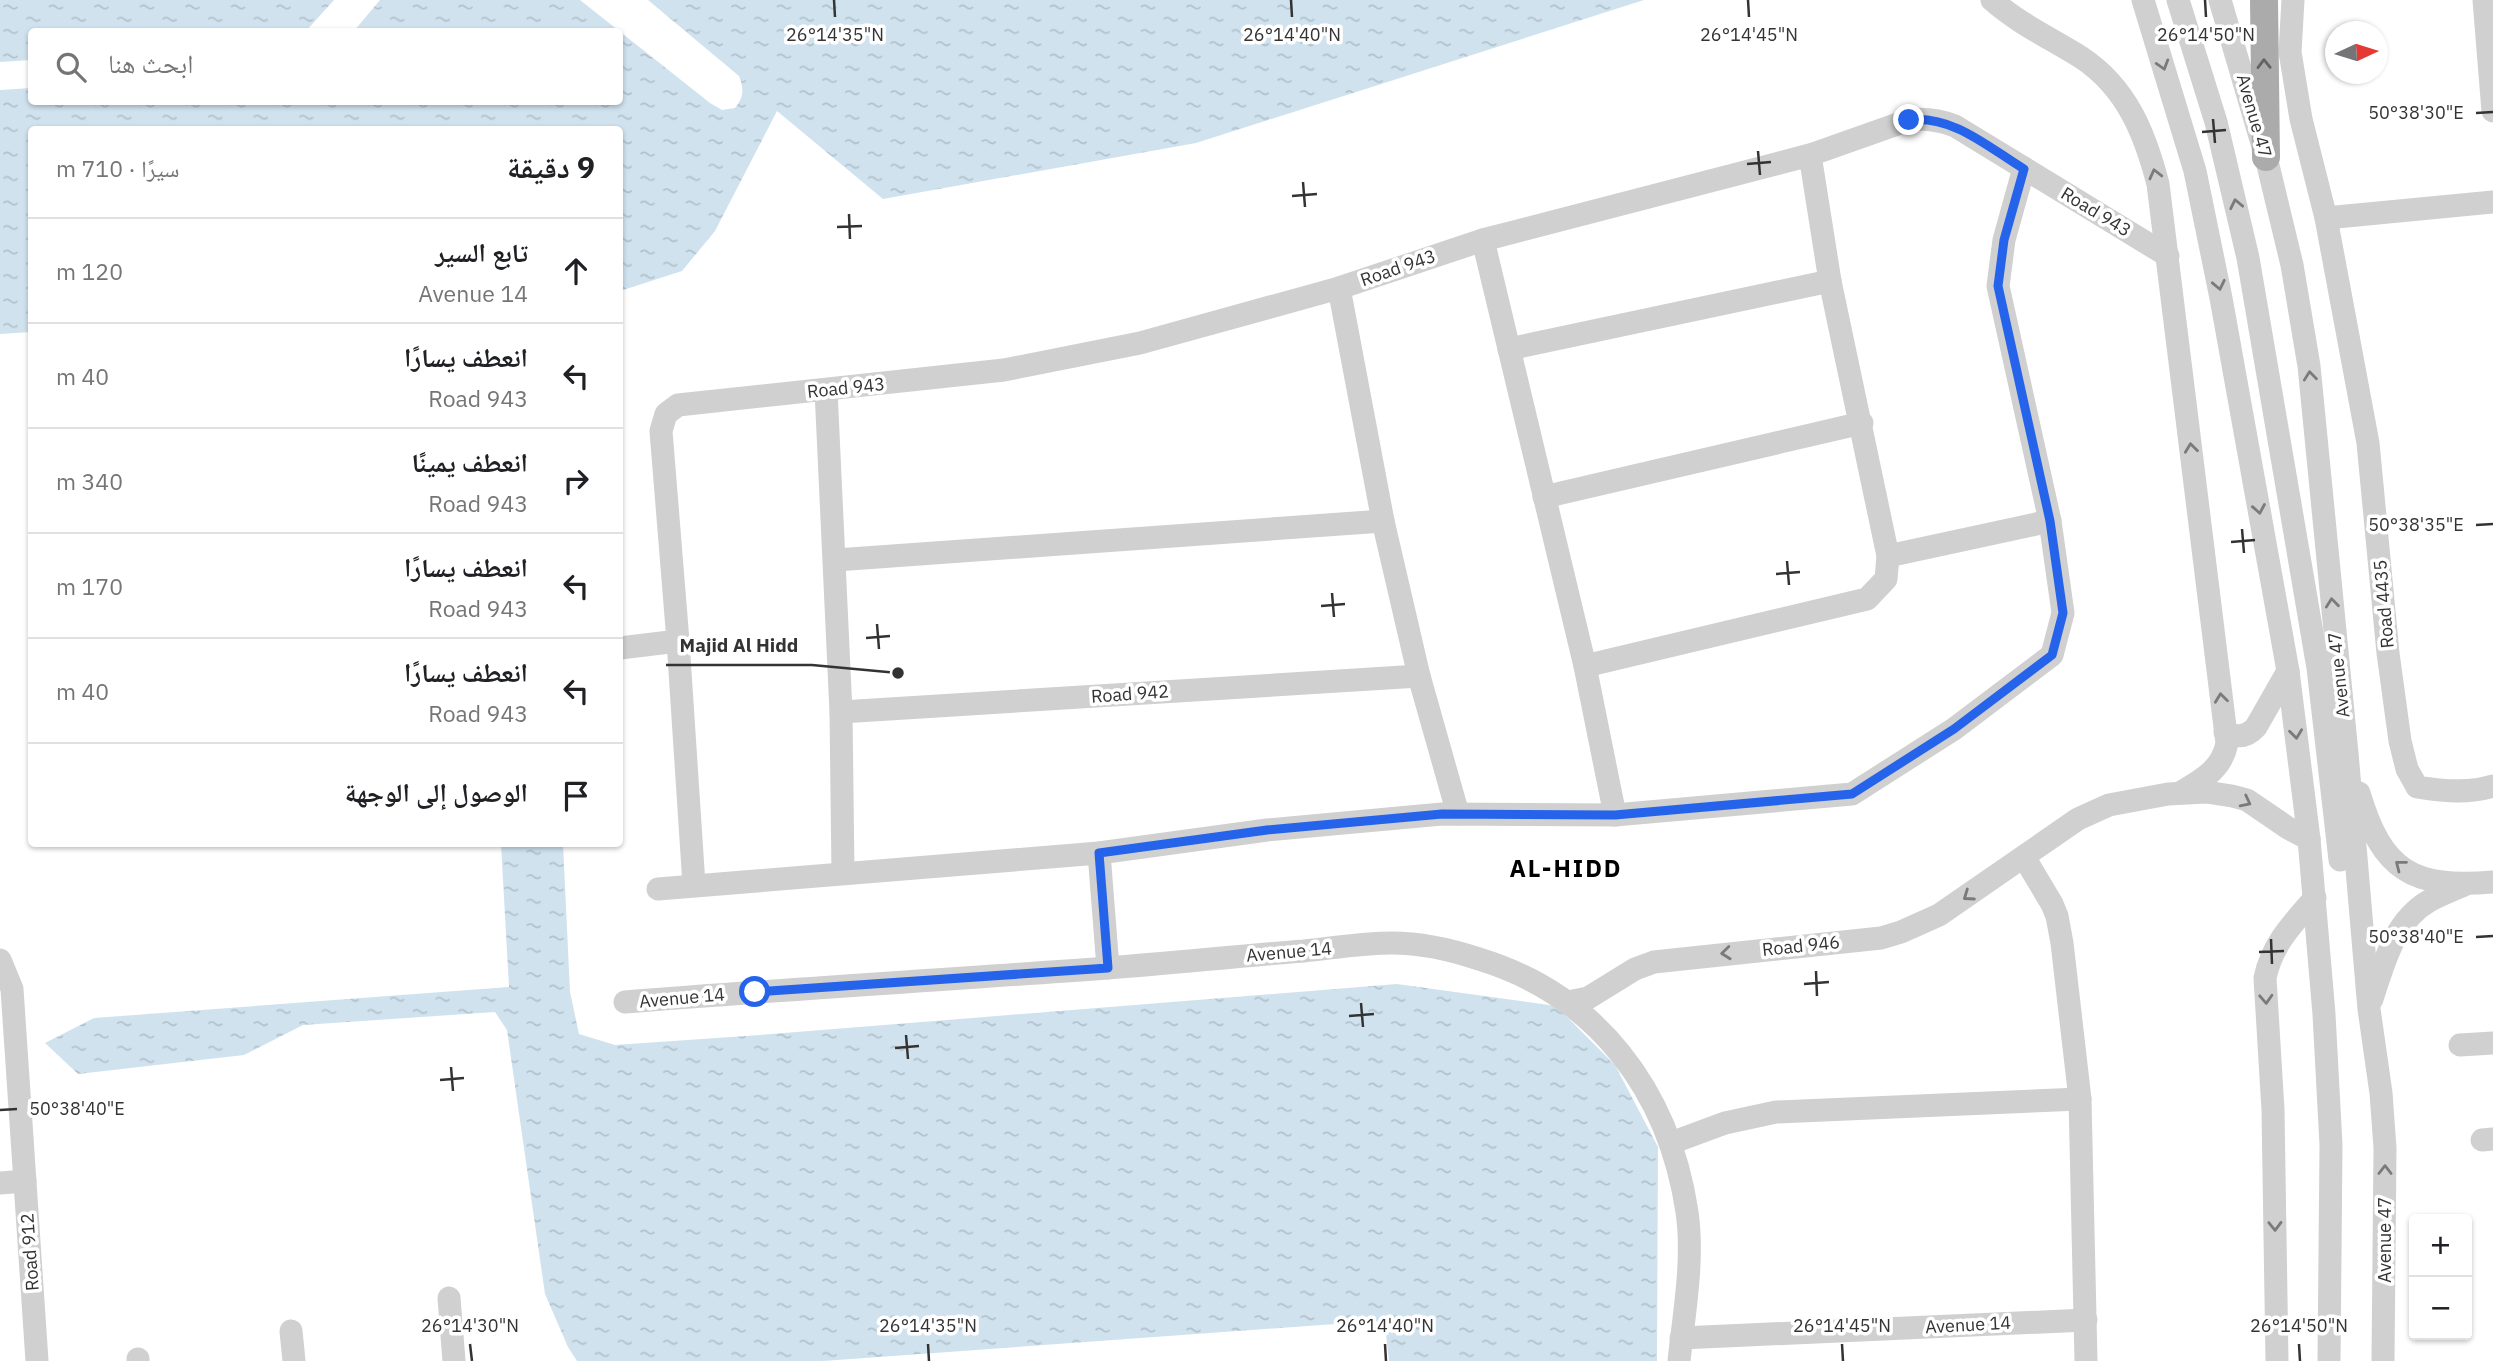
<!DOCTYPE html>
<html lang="ar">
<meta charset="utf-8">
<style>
:root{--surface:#fff;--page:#f2f2f2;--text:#202124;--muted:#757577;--line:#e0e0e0}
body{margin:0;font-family:"IBM Plex Sans","Noto Naskh Arabic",sans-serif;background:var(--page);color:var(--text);direction:rtl}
.controls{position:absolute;right:21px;bottom:21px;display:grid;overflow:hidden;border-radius:7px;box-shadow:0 2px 5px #0004}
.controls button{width:63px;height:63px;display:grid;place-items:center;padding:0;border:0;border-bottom:2px solid var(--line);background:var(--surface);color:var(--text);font:35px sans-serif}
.compass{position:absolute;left:2325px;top:21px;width:63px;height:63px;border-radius:50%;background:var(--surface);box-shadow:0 2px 5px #0004;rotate:86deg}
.stop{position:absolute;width:21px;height:21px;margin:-16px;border:5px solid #2563eb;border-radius:50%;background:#fff}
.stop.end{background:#2563eb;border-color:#fff;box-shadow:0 2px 7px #0008}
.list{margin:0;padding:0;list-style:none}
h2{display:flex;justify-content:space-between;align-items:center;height:91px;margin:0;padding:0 28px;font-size:30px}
h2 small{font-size:23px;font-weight:400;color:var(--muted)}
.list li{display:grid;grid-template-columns:46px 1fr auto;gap:21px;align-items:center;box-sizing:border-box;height:105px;padding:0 28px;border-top:2px solid var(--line)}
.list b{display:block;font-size:26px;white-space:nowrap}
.list p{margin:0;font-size:23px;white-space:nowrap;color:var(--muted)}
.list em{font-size:23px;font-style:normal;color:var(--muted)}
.icon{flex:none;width:38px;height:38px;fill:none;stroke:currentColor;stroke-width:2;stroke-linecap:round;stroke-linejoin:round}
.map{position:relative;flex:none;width:2493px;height:1361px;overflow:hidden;direction:ltr}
.search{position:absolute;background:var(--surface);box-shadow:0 2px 5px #0004;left:28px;top:28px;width:595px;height:77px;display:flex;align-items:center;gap:18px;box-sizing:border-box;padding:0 24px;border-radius:7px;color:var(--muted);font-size:26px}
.panel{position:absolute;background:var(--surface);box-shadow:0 2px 5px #0004;left:28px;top:126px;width:595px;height:721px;border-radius:7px;direction:rtl}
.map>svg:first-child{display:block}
.water{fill:url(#water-ripples)}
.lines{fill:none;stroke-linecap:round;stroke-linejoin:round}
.minor{stroke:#d0d0d0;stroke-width:23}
.major{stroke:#ababab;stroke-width:28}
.oneway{stroke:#636363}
.oneway2{stroke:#7a7a7a}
.route{stroke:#2563eb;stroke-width:9}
.ticks{fill:none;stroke:#333;stroke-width:2.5}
.labels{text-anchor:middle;stroke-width:7;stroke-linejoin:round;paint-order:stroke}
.street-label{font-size:18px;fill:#333;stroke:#fff}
.district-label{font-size:24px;font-weight:bold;letter-spacing:2px;fill:#000;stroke:#fff}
.ticks-label{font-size:18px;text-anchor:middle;fill:#333;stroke:#fff;stroke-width:7;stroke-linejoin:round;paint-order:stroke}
.leader{fill:none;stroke:#333;stroke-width:2.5}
.callout-dot{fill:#333;stroke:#fff;stroke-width:2.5}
.callout-label{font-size:19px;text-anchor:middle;font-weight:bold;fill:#333;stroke:#fff;stroke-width:7;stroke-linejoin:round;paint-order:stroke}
</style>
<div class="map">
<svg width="2493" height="1361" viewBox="0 0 2493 1361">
<defs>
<pattern id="water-ripples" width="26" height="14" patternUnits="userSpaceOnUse" patternTransform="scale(1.75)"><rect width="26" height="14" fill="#cfe2ee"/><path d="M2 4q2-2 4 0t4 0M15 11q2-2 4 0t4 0" fill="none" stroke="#b2c2cd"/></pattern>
</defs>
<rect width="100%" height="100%" fill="#fff"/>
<g class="water">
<path d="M0,0H334L306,31L32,32L31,60L0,62Z"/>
<path d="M380,0H580L710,103L722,110L735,108C744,97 744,89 739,76L648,0H1644L1196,143L883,199L777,111L715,231L682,271L620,291V130H32L31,332L0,334V90L31,88L32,102H620V32L354,31Z"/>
<path d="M501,844H563L570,992L579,1034L615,1045L760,1035L1397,984L1556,1006L1615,1065L1658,1147L1657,1361H1389L1385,1326L1376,1321L823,1361H577L568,1347L545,1294L507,1030L495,1012L303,1025L244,1055L78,1074L45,1043L94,1018L509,987Z"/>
</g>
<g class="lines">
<g class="minor">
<path d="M1992,0C2019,24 2052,39 2082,58C2127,88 2145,134 2158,184L2227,743C2222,770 2201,780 2180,793"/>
<path d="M2143,0L2195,171L2221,298L2288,671L2309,839L2324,1014L2331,1145L2329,1361"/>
<path d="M2178,0L2216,122L2248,258L2318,668L2340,860"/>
<path d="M2220,0L2266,157L2292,265L2309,366L2347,753L2369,1009L2381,1093L2385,1148L2383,1361"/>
<path d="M2293,0L2290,52L2301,119L2326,218L2368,443L2388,653L2400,741L2407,769L2417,787C2441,791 2469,794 2493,786"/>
<path d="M2484,0L2493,111"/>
<path d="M2326,218L2493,202"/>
<path d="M1483,240L1585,666L1615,815"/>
<path d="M1339,288L1383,521L1419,676L1458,814"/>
<path d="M1509,349L1830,281"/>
<path d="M826,390L841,712L843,873"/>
<path d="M1544,497L1862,423"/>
<path d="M1888,556L2050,521"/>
<path d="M836,560L1383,521"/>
<path d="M620,648L678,641"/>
<path d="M1585,666L1867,599L1886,579L1888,556L1830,281L1810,155"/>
<path d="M841,712L1419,676"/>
<path d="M2225,732C2237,738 2247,737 2256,727L2288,671"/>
<path d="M2359,793C2382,871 2413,889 2493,882"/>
<path d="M1099,853L1108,968"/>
<path d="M2024,857L2052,904L2057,916L2062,943L2080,1099L2086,1361"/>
<path d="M694,885L678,641L661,431L666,414L678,405L1004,370L1140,343L1339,288L1483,240L1810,155L1909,120C1926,118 1939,120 1955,126L2168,256"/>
<path d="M658,889L1099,853L1267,830L1442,814L1615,815L1852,794L1954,729L2052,655L2063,613L2050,521L1998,286L2004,240L2024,168"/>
<path d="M0,960L12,989L37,1361"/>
<path d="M2372,999C2384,963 2394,921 2429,901C2440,895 2453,890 2464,885"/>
<path d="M625,1002C785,989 946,980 1107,968C1173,963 1238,956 1304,951C1333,948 1363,943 1392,943C1421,943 1452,950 1479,959C1597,995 1669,1091 1687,1212C1694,1260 1684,1313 1679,1361"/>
<path d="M1568,1002L1588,998L1635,969L1654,962L1881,938L1901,932L1939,915L2078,819L2109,805L2168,794L2206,792L2232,796L2247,800L2288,828L2309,839"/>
<path d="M2460,1045L2493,1043"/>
<path d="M2482,1140L2493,1139"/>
<path d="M1671,1143L1725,1123L1776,1112L2080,1099"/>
<path d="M0,1183L25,1181"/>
<path d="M449,1298L454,1361"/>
<path d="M291,1331L294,1361"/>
<path d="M1681,1338L2086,1320"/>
<path d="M138,1359V1361"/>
<path d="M2277,1361L2273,1110L2265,978C2272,944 2293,923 2315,898"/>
</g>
<path class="major" d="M2264,0L2266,157"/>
</g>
<defs><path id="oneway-chevron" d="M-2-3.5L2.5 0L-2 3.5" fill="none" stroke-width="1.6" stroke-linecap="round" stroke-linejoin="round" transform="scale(1.75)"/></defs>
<use class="oneway" href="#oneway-chevron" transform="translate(2264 64) rotate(-91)"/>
<g class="oneway2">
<use href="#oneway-chevron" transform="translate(2163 65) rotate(73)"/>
<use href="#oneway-chevron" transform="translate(2155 174) rotate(-104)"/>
<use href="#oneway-chevron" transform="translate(2236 204) rotate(-102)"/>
<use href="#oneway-chevron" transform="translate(2219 285) rotate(78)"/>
<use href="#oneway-chevron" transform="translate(2310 376) rotate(-96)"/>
<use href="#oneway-chevron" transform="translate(2191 448) rotate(-97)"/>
<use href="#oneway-chevron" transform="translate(2259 509) rotate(80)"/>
<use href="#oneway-chevron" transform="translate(2332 603) rotate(-96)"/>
<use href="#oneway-chevron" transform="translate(2221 698) rotate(-97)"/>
<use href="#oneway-chevron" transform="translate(2296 734) rotate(83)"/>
<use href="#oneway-chevron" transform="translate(2246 802) rotate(27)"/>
<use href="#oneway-chevron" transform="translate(2400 865) rotate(-142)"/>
<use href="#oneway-chevron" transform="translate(1968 896) rotate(145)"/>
<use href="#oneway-chevron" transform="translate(1726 953) rotate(174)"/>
<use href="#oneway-chevron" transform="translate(2266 999) rotate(87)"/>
<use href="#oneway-chevron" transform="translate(2385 1170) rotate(-90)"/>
<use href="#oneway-chevron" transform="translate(2275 1226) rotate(89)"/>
</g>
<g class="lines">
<path class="route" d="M755,992L1108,968L1099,853L1267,830L1442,814L1615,815L1852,794L1954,729L2052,655L2063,613L2050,521L1998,286L2004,240L2024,169C1988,147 1953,115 1909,120"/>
</g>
<path class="ticks" d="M834,0L835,17M1291,0L1292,17M1748,0L1749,17M2205,0L2206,17M2476,113L2493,112M2213,119L2215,143M2202,132L2226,130M1758,151L1760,175M1747,164L1771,162M1303,182L1305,207M1292,196L1317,194M849,214L850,239M837,227L862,226M2476,525L2493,524M2242,529L2244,553M2231,542L2255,540M1787,561L1789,585M1776,574L1800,572M1332,593L1334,617M1321,606L1345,604M877,624L879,649M866,638L890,636M2476,937L2493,936M2271,939L2272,964M2259,952L2284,951M1816,971L1817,996M1804,984L1829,982M1361,1003L1363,1027M1349,1016L1374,1014M906,1035L908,1059M895,1048L919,1046M451,1067L453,1091M440,1080L464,1078M0,1110L17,1109M470,1344L472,1361M928,1344L929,1361M1385,1344L1386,1361M1842,1344L1843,1361M2299,1344L2300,1361"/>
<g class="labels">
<g class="street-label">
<text transform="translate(2254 116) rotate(74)" y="6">Avenue 47</text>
<text transform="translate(2096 212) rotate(31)" y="6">Road 943</text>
<text transform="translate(1398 268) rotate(-19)" y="6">Road 943</text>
<text transform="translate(846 388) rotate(-6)" y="6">Road 943</text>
<text transform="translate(2384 604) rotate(-95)" y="6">Road 4435</text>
<text transform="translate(2339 675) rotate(-96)" y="6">Avenue 47</text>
<text transform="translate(1130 694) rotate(-4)" y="6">Road 942</text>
<text transform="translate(1801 946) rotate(-6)" y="6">Road 946</text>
<text transform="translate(1289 952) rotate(-5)" y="6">Avenue 14</text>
<text transform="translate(682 998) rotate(-5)" y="6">Avenue 14</text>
<text transform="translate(2385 1240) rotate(-90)" y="6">Avenue 47</text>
<text transform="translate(30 1252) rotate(-94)" y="6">Road 912</text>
<text transform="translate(1968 1325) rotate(-3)" y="6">Avenue 14</text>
</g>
<g class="district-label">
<text x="1566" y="877">AL-HIDD</text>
</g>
</g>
<g class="ticks-label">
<text x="835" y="41">26°14'35"N</text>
<text x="1292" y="41">26°14'40"N</text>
<text x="1749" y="41">26°14'45"N</text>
<text x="2206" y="41">26°14'50"N</text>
<text x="2416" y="119">50°38'30"E</text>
<text x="2416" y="531">50°38'35"E</text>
<text x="2416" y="943">50°38'40"E</text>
<text x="77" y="1115">50°38'40"E</text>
<text x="470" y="1332">26°14'30"N</text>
<text x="928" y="1332">26°14'35"N</text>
<text x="1385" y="1332">26°14'40"N</text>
<text x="1842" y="1332">26°14'45"N</text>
<text x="2299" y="1332">26°14'50"N</text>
</g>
<path class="leader" d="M898 673L812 665H666"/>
<circle class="callout-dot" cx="898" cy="673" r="7"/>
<g class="callout-label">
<text x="739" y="652">Majid Al Hidd</text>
</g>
</svg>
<div class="controls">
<button>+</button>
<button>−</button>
</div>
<svg class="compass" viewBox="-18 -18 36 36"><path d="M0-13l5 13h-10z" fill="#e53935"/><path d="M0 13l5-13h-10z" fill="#757577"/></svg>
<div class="stop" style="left:755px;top:992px"></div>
<div class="stop end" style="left:1909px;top:120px"></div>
<div class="search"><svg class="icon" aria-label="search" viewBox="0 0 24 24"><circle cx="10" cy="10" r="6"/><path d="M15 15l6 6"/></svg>ابحث هنا</div>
<section class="panel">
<h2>9 دقيقة<small>سيرًا · 710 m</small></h2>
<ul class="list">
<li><svg class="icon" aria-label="ahead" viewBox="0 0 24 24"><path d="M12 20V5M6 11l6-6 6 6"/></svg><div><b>تابع السير</b><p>Avenue 14</p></div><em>120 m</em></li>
<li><svg class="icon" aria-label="left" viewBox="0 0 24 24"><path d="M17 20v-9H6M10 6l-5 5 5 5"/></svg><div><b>انعطف يسارًا</b><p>Road 943</p></div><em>40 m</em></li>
<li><svg class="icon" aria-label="right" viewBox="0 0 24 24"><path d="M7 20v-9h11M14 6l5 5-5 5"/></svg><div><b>انعطف يمينًا</b><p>Road 943</p></div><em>340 m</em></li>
<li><svg class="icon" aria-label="left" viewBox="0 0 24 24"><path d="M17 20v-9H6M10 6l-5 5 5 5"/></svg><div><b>انعطف يسارًا</b><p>Road 943</p></div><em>170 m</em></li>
<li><svg class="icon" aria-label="left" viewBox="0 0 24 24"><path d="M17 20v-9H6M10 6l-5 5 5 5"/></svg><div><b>انعطف يسارًا</b><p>Road 943</p></div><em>40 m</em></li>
<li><svg class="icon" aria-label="arrive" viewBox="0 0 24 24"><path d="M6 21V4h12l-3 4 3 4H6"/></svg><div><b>الوصول إلى الوجهة</b></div></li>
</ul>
</section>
</div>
